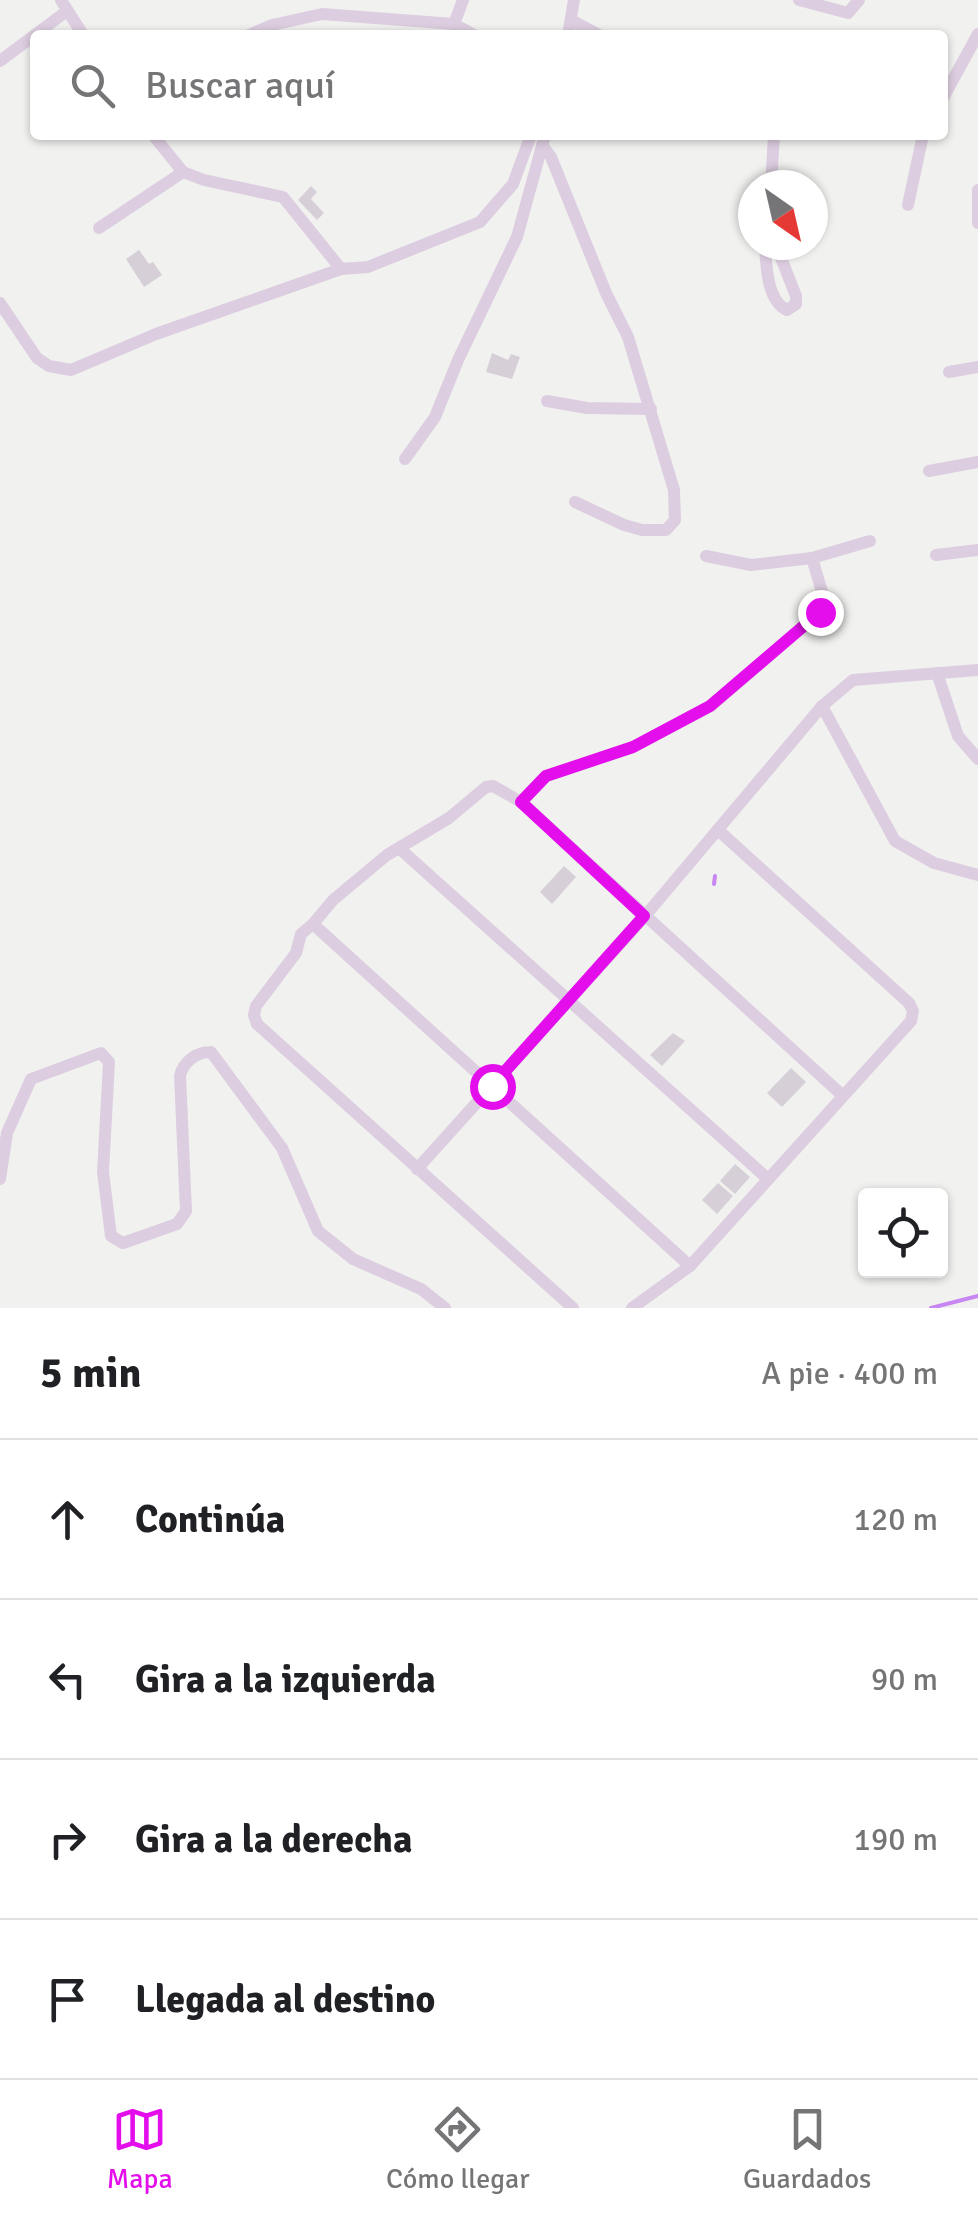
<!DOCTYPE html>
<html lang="es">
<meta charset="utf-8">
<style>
:root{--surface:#fff;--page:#f6f6f6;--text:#202124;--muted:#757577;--line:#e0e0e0;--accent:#e40eec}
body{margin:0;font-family:Signika,sans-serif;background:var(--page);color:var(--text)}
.controls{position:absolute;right:30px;bottom:30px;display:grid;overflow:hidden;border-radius:10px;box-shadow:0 2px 8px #0004}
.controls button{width:90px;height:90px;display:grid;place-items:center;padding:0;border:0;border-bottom:2px solid var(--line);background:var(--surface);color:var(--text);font:50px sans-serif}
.compass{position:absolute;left:738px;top:170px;width:90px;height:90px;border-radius:50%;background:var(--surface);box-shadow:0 2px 8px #0004;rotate:146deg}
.stop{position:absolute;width:30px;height:30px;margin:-22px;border:8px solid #e40eec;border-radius:50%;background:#fff}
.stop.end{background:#e40eec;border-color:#fff;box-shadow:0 2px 10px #0008}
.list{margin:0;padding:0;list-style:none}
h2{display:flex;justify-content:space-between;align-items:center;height:130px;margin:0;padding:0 40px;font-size:42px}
h2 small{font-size:32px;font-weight:400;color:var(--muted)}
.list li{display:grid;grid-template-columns:65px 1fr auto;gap:30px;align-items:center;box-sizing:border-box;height:160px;padding:0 40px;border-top:2px solid var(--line)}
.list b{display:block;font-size:38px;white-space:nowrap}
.list em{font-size:32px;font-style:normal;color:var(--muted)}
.icon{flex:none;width:55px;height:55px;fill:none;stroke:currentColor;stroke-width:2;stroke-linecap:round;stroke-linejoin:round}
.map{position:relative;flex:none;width:978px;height:1308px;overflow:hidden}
.search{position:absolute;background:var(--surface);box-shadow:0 2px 8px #0004;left:30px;right:30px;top:30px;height:110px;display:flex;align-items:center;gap:25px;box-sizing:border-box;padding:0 35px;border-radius:10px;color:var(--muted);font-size:38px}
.sheet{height:770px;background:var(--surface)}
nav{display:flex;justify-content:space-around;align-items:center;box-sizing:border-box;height:140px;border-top:2px solid var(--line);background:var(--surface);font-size:28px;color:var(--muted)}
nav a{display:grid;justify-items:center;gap:5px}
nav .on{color:var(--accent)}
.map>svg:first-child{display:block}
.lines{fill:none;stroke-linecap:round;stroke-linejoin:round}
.stream{stroke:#c786f1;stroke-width:4}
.building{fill:#d6cfd7}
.minor{stroke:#ddcde0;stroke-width:12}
.route{stroke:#e40eec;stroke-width:12}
</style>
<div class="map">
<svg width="978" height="1308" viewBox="0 0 978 1308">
<rect width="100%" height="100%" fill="#f1f2ef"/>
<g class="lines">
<g class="stream">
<path d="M714,884L715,876"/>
<path d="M931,1308L978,1296"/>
</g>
</g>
<g class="building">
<path d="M311,186L317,192L311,199L324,213L317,220L298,200Z"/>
<path d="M139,250L149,264L153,262L162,275L144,287L126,259Z"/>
<path d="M492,353L508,360L511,354L520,357L512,379L486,372Z"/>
<path d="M564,866L576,877L552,904L540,892Z"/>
<path d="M673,1033L685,1041L662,1066L650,1055Z"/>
<path d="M791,1068L806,1082L782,1107L767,1093Z"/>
<path d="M735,1164L750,1177L735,1194L720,1181Z"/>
<path d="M718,1183L733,1196L717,1214L702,1200Z"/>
</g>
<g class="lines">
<g class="minor">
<path d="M61,0L83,35"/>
<path d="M799,0L848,13L859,0"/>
<path d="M571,20L599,35"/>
<path d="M454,24L463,0"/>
<path d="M249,35L272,25L322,14L454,24L474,35"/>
<path d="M568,35L574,0"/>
<path d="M0,61L67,11"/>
<path d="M943,98L978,34"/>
<path d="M153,135L183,172L204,180L283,197L341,269"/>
<path d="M542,145L551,157L606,293L628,337L674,490L675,520L666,530H642L624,525L575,502"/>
<path d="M771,185L774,135"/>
<path d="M978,190V223"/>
<path d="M908,205L923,135"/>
<path d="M99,228L183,172"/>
<path d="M765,245C766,265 767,301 787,310L796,304V296L776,245"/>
<path d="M0,303L37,358L49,366L71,370L156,334L341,269L368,267L480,222L513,184L531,135"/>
<path d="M949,372L978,367"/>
<path d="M547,401L587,408L651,409"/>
<path d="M405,459L435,417L458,360L517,237L545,135"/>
<path d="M929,471L978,462"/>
<path d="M936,555L978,550"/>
<path d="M706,556L751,565L812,558L870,541"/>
<path d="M937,673L958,736L978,759"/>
<path d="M822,706L895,841L934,863L978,875"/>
<path d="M521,802L546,776L633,747L711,706L820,612L825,602L812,558"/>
<path d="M399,848L768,1179"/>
<path d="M313,924L333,900L387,855L449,818L486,787L493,786L521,802L842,1095"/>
<path d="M417,1169L645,916L822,706L853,680L978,670"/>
<path d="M0,1179L7,1133L31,1079L101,1053L109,1062L103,1172L111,1236L123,1243L177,1224L186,1211L180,1076C183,1062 196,1052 211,1052L282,1148L318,1231L353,1259L421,1289L445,1308"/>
<path d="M573,1308L257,1024L254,1015L256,1006L296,953L301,934L313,924L690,1266"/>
<path d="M632,1308L690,1266L911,1021L913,1011L909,1003L718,830"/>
</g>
</g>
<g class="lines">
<path class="route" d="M492,1086L644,916L521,802L546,776L633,747L710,706L820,612"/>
</g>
</svg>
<div class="controls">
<button><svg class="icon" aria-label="locate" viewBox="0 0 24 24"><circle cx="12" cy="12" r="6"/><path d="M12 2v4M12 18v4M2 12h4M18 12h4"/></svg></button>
</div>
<svg class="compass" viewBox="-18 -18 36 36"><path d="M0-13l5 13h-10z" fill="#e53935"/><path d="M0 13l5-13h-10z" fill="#757577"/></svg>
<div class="stop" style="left:492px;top:1086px"></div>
<div class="stop end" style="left:820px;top:612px"></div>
<div class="search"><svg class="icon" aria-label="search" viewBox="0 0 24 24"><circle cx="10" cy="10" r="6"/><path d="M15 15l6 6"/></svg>Buscar aquí</div>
</div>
<section class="sheet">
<h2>5 min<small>A pie · 400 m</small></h2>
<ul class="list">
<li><svg class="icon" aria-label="ahead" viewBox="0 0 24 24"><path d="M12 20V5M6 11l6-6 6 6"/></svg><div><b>Continúa</b></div><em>120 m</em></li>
<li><svg class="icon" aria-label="left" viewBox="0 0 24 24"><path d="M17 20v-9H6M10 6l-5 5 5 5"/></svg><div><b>Gira a la izquierda</b></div><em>90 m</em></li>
<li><svg class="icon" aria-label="right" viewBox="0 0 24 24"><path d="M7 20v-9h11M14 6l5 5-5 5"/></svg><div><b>Gira a la derecha</b></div><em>190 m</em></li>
<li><svg class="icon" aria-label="arrive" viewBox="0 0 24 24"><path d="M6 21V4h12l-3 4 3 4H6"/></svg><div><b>Llegada al destino</b></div></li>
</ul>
</section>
<nav>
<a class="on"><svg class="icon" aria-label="map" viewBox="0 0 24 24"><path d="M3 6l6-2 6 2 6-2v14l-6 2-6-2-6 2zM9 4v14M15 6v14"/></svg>Mapa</a>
<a><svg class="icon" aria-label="directions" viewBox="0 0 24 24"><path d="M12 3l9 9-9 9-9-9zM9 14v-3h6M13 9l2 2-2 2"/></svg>Cómo llegar</a>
<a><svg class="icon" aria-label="saved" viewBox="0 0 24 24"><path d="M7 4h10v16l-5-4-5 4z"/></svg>Guardados</a>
</nav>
